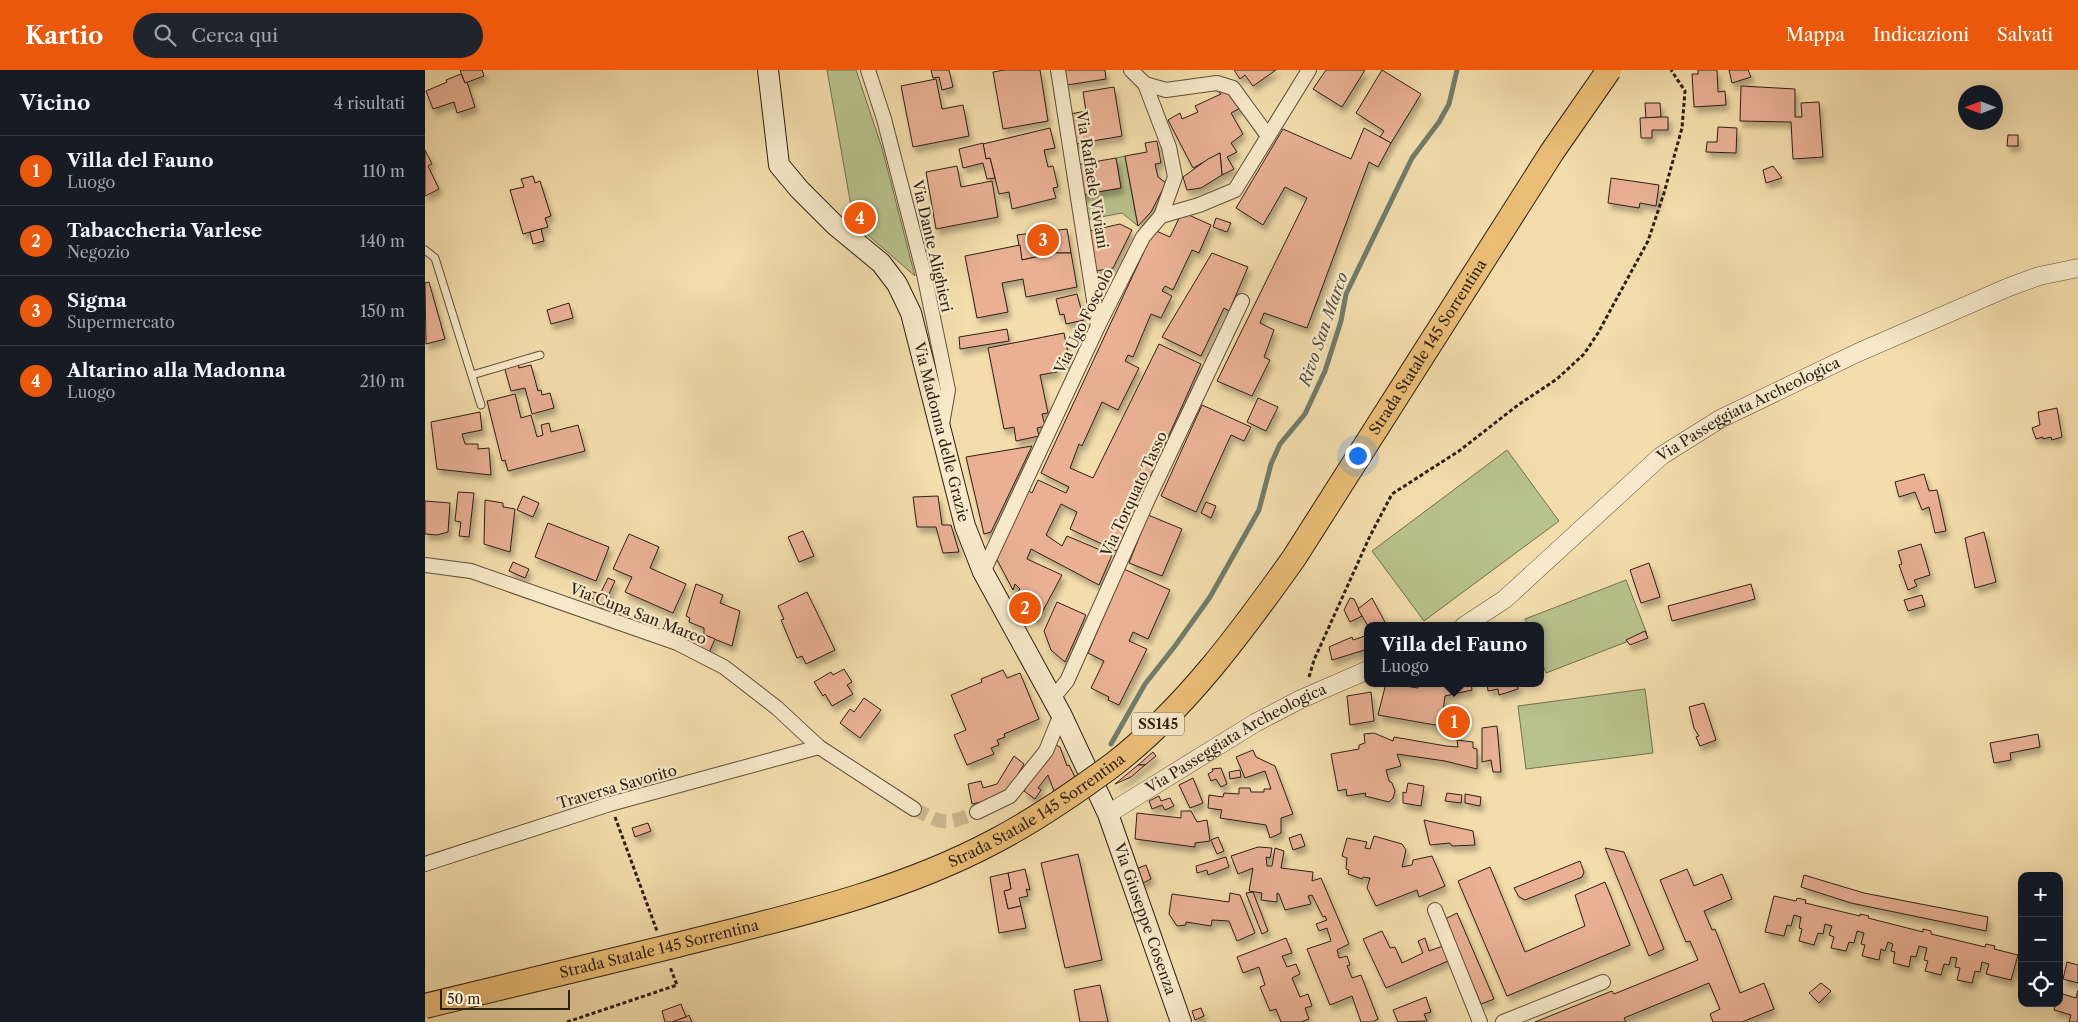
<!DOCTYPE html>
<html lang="it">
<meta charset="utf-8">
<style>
:root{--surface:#171b24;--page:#20242c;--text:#f1f3f6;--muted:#9ea1a6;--line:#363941;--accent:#ea580c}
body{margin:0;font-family:"Libre Caslon Text",serif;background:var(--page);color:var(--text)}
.controls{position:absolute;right:15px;bottom:15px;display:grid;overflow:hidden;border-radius:10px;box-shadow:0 5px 20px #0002}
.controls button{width:45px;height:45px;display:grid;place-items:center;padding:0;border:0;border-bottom:1px solid var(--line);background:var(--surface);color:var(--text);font:25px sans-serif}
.compass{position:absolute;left:1533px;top:15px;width:45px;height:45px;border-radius:50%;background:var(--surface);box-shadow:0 5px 20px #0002;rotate:270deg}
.scale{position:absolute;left:15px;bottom:12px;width:130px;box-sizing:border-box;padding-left:5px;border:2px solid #2c1f14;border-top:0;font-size:14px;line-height:18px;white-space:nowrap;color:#2c1f14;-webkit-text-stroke:4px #f7e9c9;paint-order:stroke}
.you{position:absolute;left:932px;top:385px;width:18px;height:18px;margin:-12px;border:4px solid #fff;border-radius:50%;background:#1a73e8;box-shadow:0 0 0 8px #1a73e833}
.badge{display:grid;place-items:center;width:32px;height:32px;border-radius:50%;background:var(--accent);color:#fff;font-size:16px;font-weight:700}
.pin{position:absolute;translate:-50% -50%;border:2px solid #fff;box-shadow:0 1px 5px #0006}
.popup{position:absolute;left:939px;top:552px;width:180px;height:65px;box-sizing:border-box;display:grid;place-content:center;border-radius:10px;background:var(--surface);filter:drop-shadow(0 1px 4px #0005);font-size:16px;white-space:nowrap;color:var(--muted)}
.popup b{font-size:19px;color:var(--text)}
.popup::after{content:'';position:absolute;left:50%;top:100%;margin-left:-10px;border:10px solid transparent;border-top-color:var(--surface)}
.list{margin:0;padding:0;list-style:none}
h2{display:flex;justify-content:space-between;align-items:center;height:65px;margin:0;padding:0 20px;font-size:21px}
h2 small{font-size:16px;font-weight:400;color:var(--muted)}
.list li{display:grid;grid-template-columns:32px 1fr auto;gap:15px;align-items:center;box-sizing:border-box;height:70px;padding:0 20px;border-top:1px solid var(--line)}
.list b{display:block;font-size:19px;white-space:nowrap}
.list p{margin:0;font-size:16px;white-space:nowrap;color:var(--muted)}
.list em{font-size:16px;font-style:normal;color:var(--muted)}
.icon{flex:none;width:28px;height:28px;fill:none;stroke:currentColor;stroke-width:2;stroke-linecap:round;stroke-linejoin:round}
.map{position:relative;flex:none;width:1653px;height:952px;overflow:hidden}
header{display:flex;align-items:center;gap:30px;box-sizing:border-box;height:70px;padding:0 25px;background:var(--accent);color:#fff}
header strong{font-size:24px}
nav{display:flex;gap:28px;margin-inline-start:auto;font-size:18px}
.search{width:350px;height:45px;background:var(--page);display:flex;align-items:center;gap:12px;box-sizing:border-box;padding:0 18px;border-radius:28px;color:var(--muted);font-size:19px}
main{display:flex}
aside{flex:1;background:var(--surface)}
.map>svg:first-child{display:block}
.green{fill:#b8c28c;stroke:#727050}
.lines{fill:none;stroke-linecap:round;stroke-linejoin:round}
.stream{stroke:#6f7d6c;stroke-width:5}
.building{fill:#e9b094;stroke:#2c1f14;filter:url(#shadow)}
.minor-tunnel{stroke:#cbb78e;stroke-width:14;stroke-dasharray:14 7;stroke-linecap:butt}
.service-casing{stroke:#5e4e3a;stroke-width:9}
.minor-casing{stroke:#5e4e3a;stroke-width:16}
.tertiary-casing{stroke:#5e4e3a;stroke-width:19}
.secondary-casing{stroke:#2c1f14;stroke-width:22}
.path{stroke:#2c1f14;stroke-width:3;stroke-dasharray:4 2.5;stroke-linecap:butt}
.service{stroke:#f7e9c9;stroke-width:7}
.minor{stroke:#f7e9c9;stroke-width:14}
.tertiary{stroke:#f7e9c9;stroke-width:18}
.secondary{stroke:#f7e9c9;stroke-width:20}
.trunk-bridge-casing{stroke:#2c1f14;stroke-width:26;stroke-linecap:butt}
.trunk-bridge{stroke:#eabe76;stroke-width:24}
.labels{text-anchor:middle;stroke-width:4.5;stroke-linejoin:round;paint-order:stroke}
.shield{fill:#f7e9c9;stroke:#695c4a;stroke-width:1}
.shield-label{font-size:14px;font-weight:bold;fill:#2c1f14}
.street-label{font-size:15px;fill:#2c1f14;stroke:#f7e9c9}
.water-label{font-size:16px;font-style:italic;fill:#4e4e40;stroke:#f7e9c9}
</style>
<header>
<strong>Kartio</strong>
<div class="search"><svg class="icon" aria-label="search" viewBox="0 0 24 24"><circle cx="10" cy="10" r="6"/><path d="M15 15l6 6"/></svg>Cerca qui</div>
<nav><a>Mappa</a><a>Indicazioni</a><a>Salvati</a></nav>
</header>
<main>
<aside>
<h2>Vicino<small>4 risultati</small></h2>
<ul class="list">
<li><span class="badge">1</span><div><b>Villa del Fauno</b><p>Luogo</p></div><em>110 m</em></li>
<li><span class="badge">2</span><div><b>Tabaccheria Varlese</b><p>Negozio</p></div><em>140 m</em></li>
<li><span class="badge">3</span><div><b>Sigma</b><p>Supermercato</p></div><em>150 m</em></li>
<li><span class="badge">4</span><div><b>Altarino alla Madonna</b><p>Luogo</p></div><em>210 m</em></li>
</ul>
</aside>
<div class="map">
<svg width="1653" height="952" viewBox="0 0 1653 952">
<defs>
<filter id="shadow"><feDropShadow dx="3" dy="5.5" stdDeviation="2.5" flood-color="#0004"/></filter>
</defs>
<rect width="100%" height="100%" fill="#f3ddac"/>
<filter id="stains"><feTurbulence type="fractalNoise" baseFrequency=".004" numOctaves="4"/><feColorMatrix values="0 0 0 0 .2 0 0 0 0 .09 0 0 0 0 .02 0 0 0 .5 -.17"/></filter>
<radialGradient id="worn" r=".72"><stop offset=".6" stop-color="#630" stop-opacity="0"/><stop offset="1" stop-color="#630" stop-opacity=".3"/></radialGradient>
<g class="green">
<path d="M402,0H431L457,78L490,206L429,153Z"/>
<path d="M700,86L713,156L697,143L660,150L655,125L696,118L691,88Z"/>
<path d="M1082,380L1134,451L999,551L947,481Z"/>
<path d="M1201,510L1222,564L1121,603L1115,588V556H1103L1100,549Z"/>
<path d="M1220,619L1228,683L1101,699L1093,636Z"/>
</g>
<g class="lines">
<path class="stream" d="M686,674L720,614L750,576L785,527L834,440L846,394L855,374L880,344L900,301L916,251L921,224L987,88L1014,52L1024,34L1032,0"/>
</g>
<g class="building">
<path d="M35,0H57L59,6L40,13Z"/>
<path d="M506,0H524L528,17L517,20L514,7L508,8Z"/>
<path d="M580,0H615L623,51L578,59L568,2Z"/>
<path d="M639,0H680L681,9L642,15Z"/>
<path d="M809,0H851L828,16L820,5L815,9Z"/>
<path d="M901,0H940L917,37L888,19Z"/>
<path d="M957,0L996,24L966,73L955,67L959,61L931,43Z"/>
<path d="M1273,0H1292L1293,22L1300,21L1301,35L1269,37L1267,4H1273Z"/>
<path d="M1304,0H1323L1326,7L1307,13Z"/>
<path d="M36,4L40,13L42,12L50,37L32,43L29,32L8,39L1,21L22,12L21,10Z"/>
<path d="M511,9L517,39L538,35L544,66L488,77L476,16Z"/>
<path d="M1316,16L1370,19V47H1377L1376,33L1394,32L1398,87L1368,89L1366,52L1315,51Z"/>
<path d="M689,17L697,66L645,75L640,45L661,41L658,22Z"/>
<path d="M789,18L803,19L817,37L806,43L818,64L806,73L812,82L802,87L809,99L797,105L795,83L768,98L743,50L755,43L757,49L773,42L770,36L796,24Z"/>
<path d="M1220,33H1235L1236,47L1221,48Z"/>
<path d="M1236,47H1243V60H1227V68H1216L1215,48Z"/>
<path d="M1293,57L1312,58L1311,83L1281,82L1282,72H1292Z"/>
<path d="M625,58L630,78L619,80L623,97L628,96L633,117L628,118L631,128L587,139L584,122L574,124L565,88L561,89L558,74Z"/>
<path d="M939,58L966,73L953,97L944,92L882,258L839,243L835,253L849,260L839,287L845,290L827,326L792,311L882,128L860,117L838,155L811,138L858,59L926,89Z"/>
<path d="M1583,65H1593V76H1582Z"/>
<path d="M732,71L736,93L730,94L733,107L741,113L726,142L713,156L700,86L722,82L720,73Z"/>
<path d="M558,73L561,89L565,88L570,108L562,109L558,93L538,98L534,79Z"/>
<path d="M0,80L7,94L3,96L14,119L0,126Z"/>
<path d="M795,83L797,105L776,118L762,120L758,107L783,89Z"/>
<path d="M691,88L696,118L655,125L651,95Z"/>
<path d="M532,96L536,117L567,111L573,147L511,159L501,102Z"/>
<path d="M1348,96L1357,108L1341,113L1338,100Z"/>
<path d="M108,106L110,113L115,111L126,146L120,148L123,157L98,164L85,120L99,117L96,109Z"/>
<path d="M1186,108L1234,115L1231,136L1215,133L1214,138L1183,133Z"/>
<path d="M757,142L786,155L774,183L767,180L748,220L740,216L737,221L747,226L736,248L726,244L708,287L703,285L700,291L714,298L693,340L677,332L657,376L654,374L645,398L668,408L734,274L776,294L692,481L645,459L652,442L636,434L621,465L637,476L642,466L687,485L674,515L606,479L602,489L637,505L612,552L591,524L595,519L590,514L588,520L571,488L602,420L607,423L613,410L641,423L644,417L616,403L729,160L745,167Z"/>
<path d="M791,148L806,153L802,162L788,157Z"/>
<path d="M695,154L707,160L688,198L670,201L664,161Z"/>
<path d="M116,159L119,171L108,174L105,162Z"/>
<path d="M642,159L646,183H629L597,190L592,165Z"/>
<path d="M595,175L597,190L629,183H646L652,217L601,227L598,209L577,213L583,242L552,248L540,186Z"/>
<path d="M787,183L823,197L804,241L799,238L776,286L737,267Z"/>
<path d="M4,212L20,269L1,274L0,213Z"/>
<path d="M652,224L659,250L641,254L639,244L635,245L631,229Z"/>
<path d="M144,233L148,248L126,254L122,240Z"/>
<path d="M582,259L584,271L535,279L534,267Z"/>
<path d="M639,263L645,293L630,296L632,302L615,305L623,343L617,344L620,356L612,358L614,366L591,371L589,357L579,359L563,278Z"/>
<path d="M93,292L94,298L106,295L113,321L116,320L117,325L125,323L129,338L107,344L100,318L86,321L79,296Z"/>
<path d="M90,324L96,348L106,345L112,367L118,365L116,355L124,353L126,362L153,355L160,381L83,401L80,390L77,391L62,331Z"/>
<path d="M833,328L853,337L841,361L822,352Z"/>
<path d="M777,335L826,357L819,371L806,365L771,442L736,426Z"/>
<path d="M1632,338L1637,367L1627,370L1626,367L1618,369V367L1611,369L1607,358L1615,355L1613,342Z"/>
<path d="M55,342L57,360L37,364L40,374H53V379L64,378L66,405L12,399L6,352Z"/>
<path d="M607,376L566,462L559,464L541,387Z"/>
<path d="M1499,404L1504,421L1512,420L1521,461L1510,463L1504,437L1497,440L1490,422L1474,427L1470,412Z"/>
<path d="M33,422L49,423L44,467L34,466L36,452L30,451Z"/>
<path d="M98,426L114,433L108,447L92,440Z"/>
<path d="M513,426L517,455H526L534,482L518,483L511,457H492L488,427Z"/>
<path d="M60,430L78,433V437L90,439L85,482L59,474Z"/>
<path d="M0,431L25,433L23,462L12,465L0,464Z"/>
<path d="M781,432L791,436L786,448L776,443Z"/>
<path d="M723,445L757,459L737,506L704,493Z"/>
<path d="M123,453L184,477L171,511L110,487Z"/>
<path d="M378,461L389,486L374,492L363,467Z"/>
<path d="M1559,462L1571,512L1550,518L1540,468Z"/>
<path d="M204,464L234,477L225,498L261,514L248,543L200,522L207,507L188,499Z"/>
<path d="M1496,474L1505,505L1489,510L1492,516L1483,520L1474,495L1477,494L1473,481Z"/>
<path d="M88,492L104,499L100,508L84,501Z"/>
<path d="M1224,493L1235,527L1216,533L1205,500Z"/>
<path d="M699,499L745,520L723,569L708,562L704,571L722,579L694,635L683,630L684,627L666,618L679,591L663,583Z"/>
<path d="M183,508L190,511L177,539L172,530Z"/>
<path d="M271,514L298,525L295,533L315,541L307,576L279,565V558L264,552L265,548L261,546Z"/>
<path d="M1326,514L1330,529L1247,551L1243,536Z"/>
<path d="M165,521L175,524L172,530L163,527Z"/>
<path d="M382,522L410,580L381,594L377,586L372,588L356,550L359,549L353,536Z"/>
<path d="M1497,525L1500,536L1483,541L1479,530Z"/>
<path d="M925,528L929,529L937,546L925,552L919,540Z"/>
<path d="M947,528L962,556H943L933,539Z"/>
<path d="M632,532L661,545L640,592L626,580L619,561Z"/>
<path d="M1220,561L1223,568L1205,575L1201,570Z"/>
<path d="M278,564L290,569L283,585L272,580Z"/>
<path d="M943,565V579L907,590L904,577L927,567L928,570Z"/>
<path d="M419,599L427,612L422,615L428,624L407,636L400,624L398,626L389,612L406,602L408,605Z"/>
<path d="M578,600L582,608L595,603L614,649L579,664L580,667L572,670L574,675L566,678L569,684L542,695L529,665L541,660L526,625L557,612L556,609Z"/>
<path d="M961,613L993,618L994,613H1046L1047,620L1020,626L1016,656L953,645Z"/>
<path d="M1062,613H1092L1093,619L1074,625L1073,619L1063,621Z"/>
<path d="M946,622L949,651L925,655L922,626Z"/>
<path d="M439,628L456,640L435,668L415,653L425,639L429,642Z"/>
<path d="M1279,633L1291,670L1275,676L1271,667L1274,666L1269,658L1264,637Z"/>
<path d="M1072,656L1076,702H1068L1066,690L1057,692V658Z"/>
<path d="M949,663L968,671L969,667L1021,676L1033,677L1032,670L1048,672V678L1052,679V699L1020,691L972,684L976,696L961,700L964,711L967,713L970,721L968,728L964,732L940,726L941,723L922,726L921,719L913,721L906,684L934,679V675L940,673L939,664Z"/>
<path d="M1613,664L1615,677L1585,683L1586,690L1569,693L1565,673Z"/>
<path d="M631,675L635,677L642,696L644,695L650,707L629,721L623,705L613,718L616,720L610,729L599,721Z"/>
<path d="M828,680L831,687L850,696L868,744L856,748V763L845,768L841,755L795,748L797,740L783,738L784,725L798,727L799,723L814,724V718H825L826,722H839V719H846L840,701L820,708L811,687Z"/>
<path d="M728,682L731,686L720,695H713Z"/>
<path d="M589,686L599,694L585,718L573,728L547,734L543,714L556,711L558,718L572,714Z"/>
<path d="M713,695H720L706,707L690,714Z"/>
<path d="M796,698L802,714L796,717L791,709L786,711L783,704L788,701L787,699Z"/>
<path d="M815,700L816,707L805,709L804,702Z"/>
<path d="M768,708L778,733L765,738L754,715Z"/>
<path d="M983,713L999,716L996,736L978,733V722L981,723Z"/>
<path d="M1022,723L1037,725L1036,733L1020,731Z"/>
<path d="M1040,724L1056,727L1055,736L1040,733Z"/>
<path d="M734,726L736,731L745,728L749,736L740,740L737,735L727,739L724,731Z"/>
<path d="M756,741H766L772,752L782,750L785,771L770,773V777L710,769L712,743L756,748Z"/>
<path d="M999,750L1048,761L1050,775L1027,776L1025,773L1005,775Z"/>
<path d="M223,753L226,761L210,767L207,758Z"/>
<path d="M876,764L880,776L868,780L864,768Z"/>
<path d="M949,766L977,774L981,780L977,797L987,795L988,790L1007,786L1020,816L994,827L992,820L951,836L942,818L945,808L938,807L937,809L923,804L924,800L921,799L922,788L917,786L922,768L942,772L940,778L945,779Z"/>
<path d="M793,767L799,781L792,784L786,770Z"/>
<path d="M833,777L847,778L845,788L841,787L842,796H847L850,778L859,781L856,798L888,802L887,811L896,808L924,874L912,880L914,888L922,886L925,895L922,896L927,908L936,905L953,949L947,952H936L927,926L905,935L882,879L906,871L902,858L894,861L891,854L902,850L900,846L898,847L887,825L883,826L886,834L860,840L854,824L852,823V832L836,830L837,823L824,821L828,798L813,804L806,786Z"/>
<path d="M1180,778L1199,782L1239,879L1224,886Z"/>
<path d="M653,784L677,890L640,898L616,793Z"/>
<path d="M801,787L804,797L783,805L782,800L772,803L771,796Z"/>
<path d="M1155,791L1159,802L1157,807L1100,830L1094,827L1089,818Z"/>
<path d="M721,795L726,809L716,814L711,799Z"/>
<path d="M1065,797L1100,882L1160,856L1150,825L1180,812L1205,875L1082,926L1033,811Z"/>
<path d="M600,799L605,820L601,819L603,826L594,828L596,836L583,839L579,821L586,819L583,803Z"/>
<path d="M1262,799L1269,816L1297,804L1307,829L1279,841L1287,860L1290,859L1315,923L1339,913L1349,939L1317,952H1288L1285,944L1295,939L1284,913L1199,948L1201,952H1110L1187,921L1189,924L1273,890L1265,871L1261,872L1235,810Z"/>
<path d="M583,803L586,819L579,821L583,839L596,836L601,858L574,863L565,807Z"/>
<path d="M1379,805L1439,823L1563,847L1561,861L1426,833L1376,817Z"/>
<path d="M828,822L843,861L837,864L821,823Z"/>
<path d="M805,823L815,825L830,863L812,871L804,851L787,850L786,856L761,852V855L752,856L744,844L747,824L804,832Z"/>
<path d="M1349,826L1371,831L1372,828L1381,830L1380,833L1435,846V844L1444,846L1443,848L1498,862V859L1506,861V864L1560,877L1561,874L1570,876L1569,879L1593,885L1586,910L1561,904L1564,894L1557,892L1555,902L1550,901L1547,913L1532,910L1535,898L1530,897L1532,888L1526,887L1524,895L1519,894L1516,905L1500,901L1503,891L1499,890L1502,878L1494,876L1491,887L1486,886L1484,897L1468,893L1470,882L1466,881L1468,874L1463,872L1460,881L1456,879L1454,890L1437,886L1440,875L1436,874L1439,863L1432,861L1429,873L1424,872L1421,881L1406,878L1409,867L1404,865L1407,856L1400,854L1398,864L1393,863L1389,875L1374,871L1377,859L1374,858L1376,847L1369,845L1366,856L1362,855L1359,866L1340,862Z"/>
<path d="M1032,843L1069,929L1056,934L1020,849Z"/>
<path d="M957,861L965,878L970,877L977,893L998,883L993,871L1000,868L1004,881L1018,876L1023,891L961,918L938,869Z"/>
<path d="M861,868L867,883L857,886L862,897L871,894L875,904L867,908L875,927L883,924L887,936L880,938L884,949L876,952H856L851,939L845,941L835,917L840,915L834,897L818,903L812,887Z"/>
<path d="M1642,892L1653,895V913L1638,909Z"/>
<path d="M1396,913L1406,921L1394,933L1384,923Z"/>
<path d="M675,915L683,952H655L649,920Z"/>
<path d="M1653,920V952H1644L1646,945L1629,940L1631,933H1634V923L1651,928Z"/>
<path d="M1001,927L1006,942L999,944L1002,951L973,952L968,940Z"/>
<path d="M256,934L261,947L247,952H240L237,941Z"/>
<path d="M776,938L779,946L770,950L767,941Z"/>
<path d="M264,945L267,952H247L261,947Z"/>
</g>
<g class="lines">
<path class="minor-tunnel" d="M489,739C520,754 519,756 552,742"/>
<g class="service-casing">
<g id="service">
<path d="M0,180L10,188L56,335"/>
<path d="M47,305L115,285"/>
</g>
</g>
<g class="minor-casing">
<g id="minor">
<path d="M443,0L459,49L499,204L523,320L517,354"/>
<path d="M633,0L673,256"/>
<path d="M706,0L720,14L741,20L792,13L808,18L843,66"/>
<path d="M720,14L744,77L750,107L736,146"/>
<path d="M0,495L46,501L252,573L299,597L352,638L394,677L489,739"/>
<path d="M558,502L673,256L718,167L736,146L774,135L810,120L884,0"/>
<path d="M628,628L642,611L724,427L817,231"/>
<path d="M552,742L585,726L621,681L636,644"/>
<path d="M0,794L185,734L394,677"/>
<path d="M1010,840L1055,952"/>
<path d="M1078,952L1178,912"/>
</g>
</g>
<g class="tertiary-casing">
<g id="tertiary">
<path id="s1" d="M1039,556L1080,529L1236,386L1295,349L1432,283L1584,217L1614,206L1653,198"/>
<path id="s2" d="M683,744L830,653L876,629L943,600"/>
</g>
</g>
<g class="secondary-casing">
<g id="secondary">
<path id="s3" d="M343,0L354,95L374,119L410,155L456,193L472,214L486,243L540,456L558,502L636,644L683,744L756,952"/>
</g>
</g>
<g class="path">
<path d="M884,607L889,590L945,466L967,424L1034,381L1093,335L1132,309L1159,284L1173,263L1223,171L1239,123L1257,58L1260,21L1246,0"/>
<path d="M190,747L232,861"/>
<path d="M142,952L252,915L245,897"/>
</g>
<use href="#service" class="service"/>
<use href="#minor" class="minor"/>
<use href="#tertiary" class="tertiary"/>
<use href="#secondary" class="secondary"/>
<g class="trunk-bridge-casing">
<g id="trunk-bridge">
<path id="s4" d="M0,936C84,916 168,895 252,875C359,848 471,824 570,771C612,749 651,722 689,694C761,638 817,561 869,488L1127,82L1184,0"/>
</g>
</g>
<use href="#trunk-bridge" class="trunk-bridge"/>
</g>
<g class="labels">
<rect class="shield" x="707" y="642.5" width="52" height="23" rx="4"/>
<g class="shield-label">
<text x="733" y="659">SS145</text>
</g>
<g class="street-label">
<text transform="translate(667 110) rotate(81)" y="5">Via Raffaele Viviani</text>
<text transform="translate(507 176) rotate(77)" y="5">Via Dante Alighieri</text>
<text transform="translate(659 251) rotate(-64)" y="5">Via Ugo Foscolo</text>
<text dy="5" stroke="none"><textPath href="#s4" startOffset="1261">Strada Statale 145 Sorrentina</textPath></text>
<text dy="5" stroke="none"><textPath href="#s1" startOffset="360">Via Passeggiata Archeologica</textPath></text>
<text dy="5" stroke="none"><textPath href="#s3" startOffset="419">Via Madonna delle Grazie</textPath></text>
<text transform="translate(709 424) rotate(-65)" y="5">Via Torquato Tasso</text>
<text transform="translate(213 544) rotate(21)" y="5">Via Cupa San Marco</text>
<text dy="5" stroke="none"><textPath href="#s2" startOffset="149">Via Passeggiata Archeologica</textPath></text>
<text transform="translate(192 717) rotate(-16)" y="5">Traversa Savorito</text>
<text dy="5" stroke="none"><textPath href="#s4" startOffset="646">Strada Statale 145 Sorrentina</textPath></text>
<text dy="5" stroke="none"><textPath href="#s3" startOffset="949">Via Giuseppe Cosenza</textPath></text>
<text dy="5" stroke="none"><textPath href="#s4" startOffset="241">Strada Statale 145 Sorrentina</textPath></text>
</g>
<g class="water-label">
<text transform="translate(898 259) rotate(-71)" y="6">Rivo San Marco</text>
</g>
</g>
<rect width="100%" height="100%" filter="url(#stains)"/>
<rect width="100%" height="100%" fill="url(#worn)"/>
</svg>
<div class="controls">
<button>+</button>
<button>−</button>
<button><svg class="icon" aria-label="locate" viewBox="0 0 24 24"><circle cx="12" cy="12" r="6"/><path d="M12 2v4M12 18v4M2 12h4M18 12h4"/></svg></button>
</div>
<svg class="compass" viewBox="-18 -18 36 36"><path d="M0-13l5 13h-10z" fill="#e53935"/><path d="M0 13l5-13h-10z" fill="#9ea1a6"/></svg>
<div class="scale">50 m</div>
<div class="you"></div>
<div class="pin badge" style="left:1029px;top:652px">1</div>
<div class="popup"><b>Villa del Fauno</b>Luogo</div>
<div class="pin badge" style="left:600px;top:538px">2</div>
<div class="pin badge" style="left:618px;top:170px">3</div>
<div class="pin badge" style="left:435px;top:148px">4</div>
</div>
</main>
